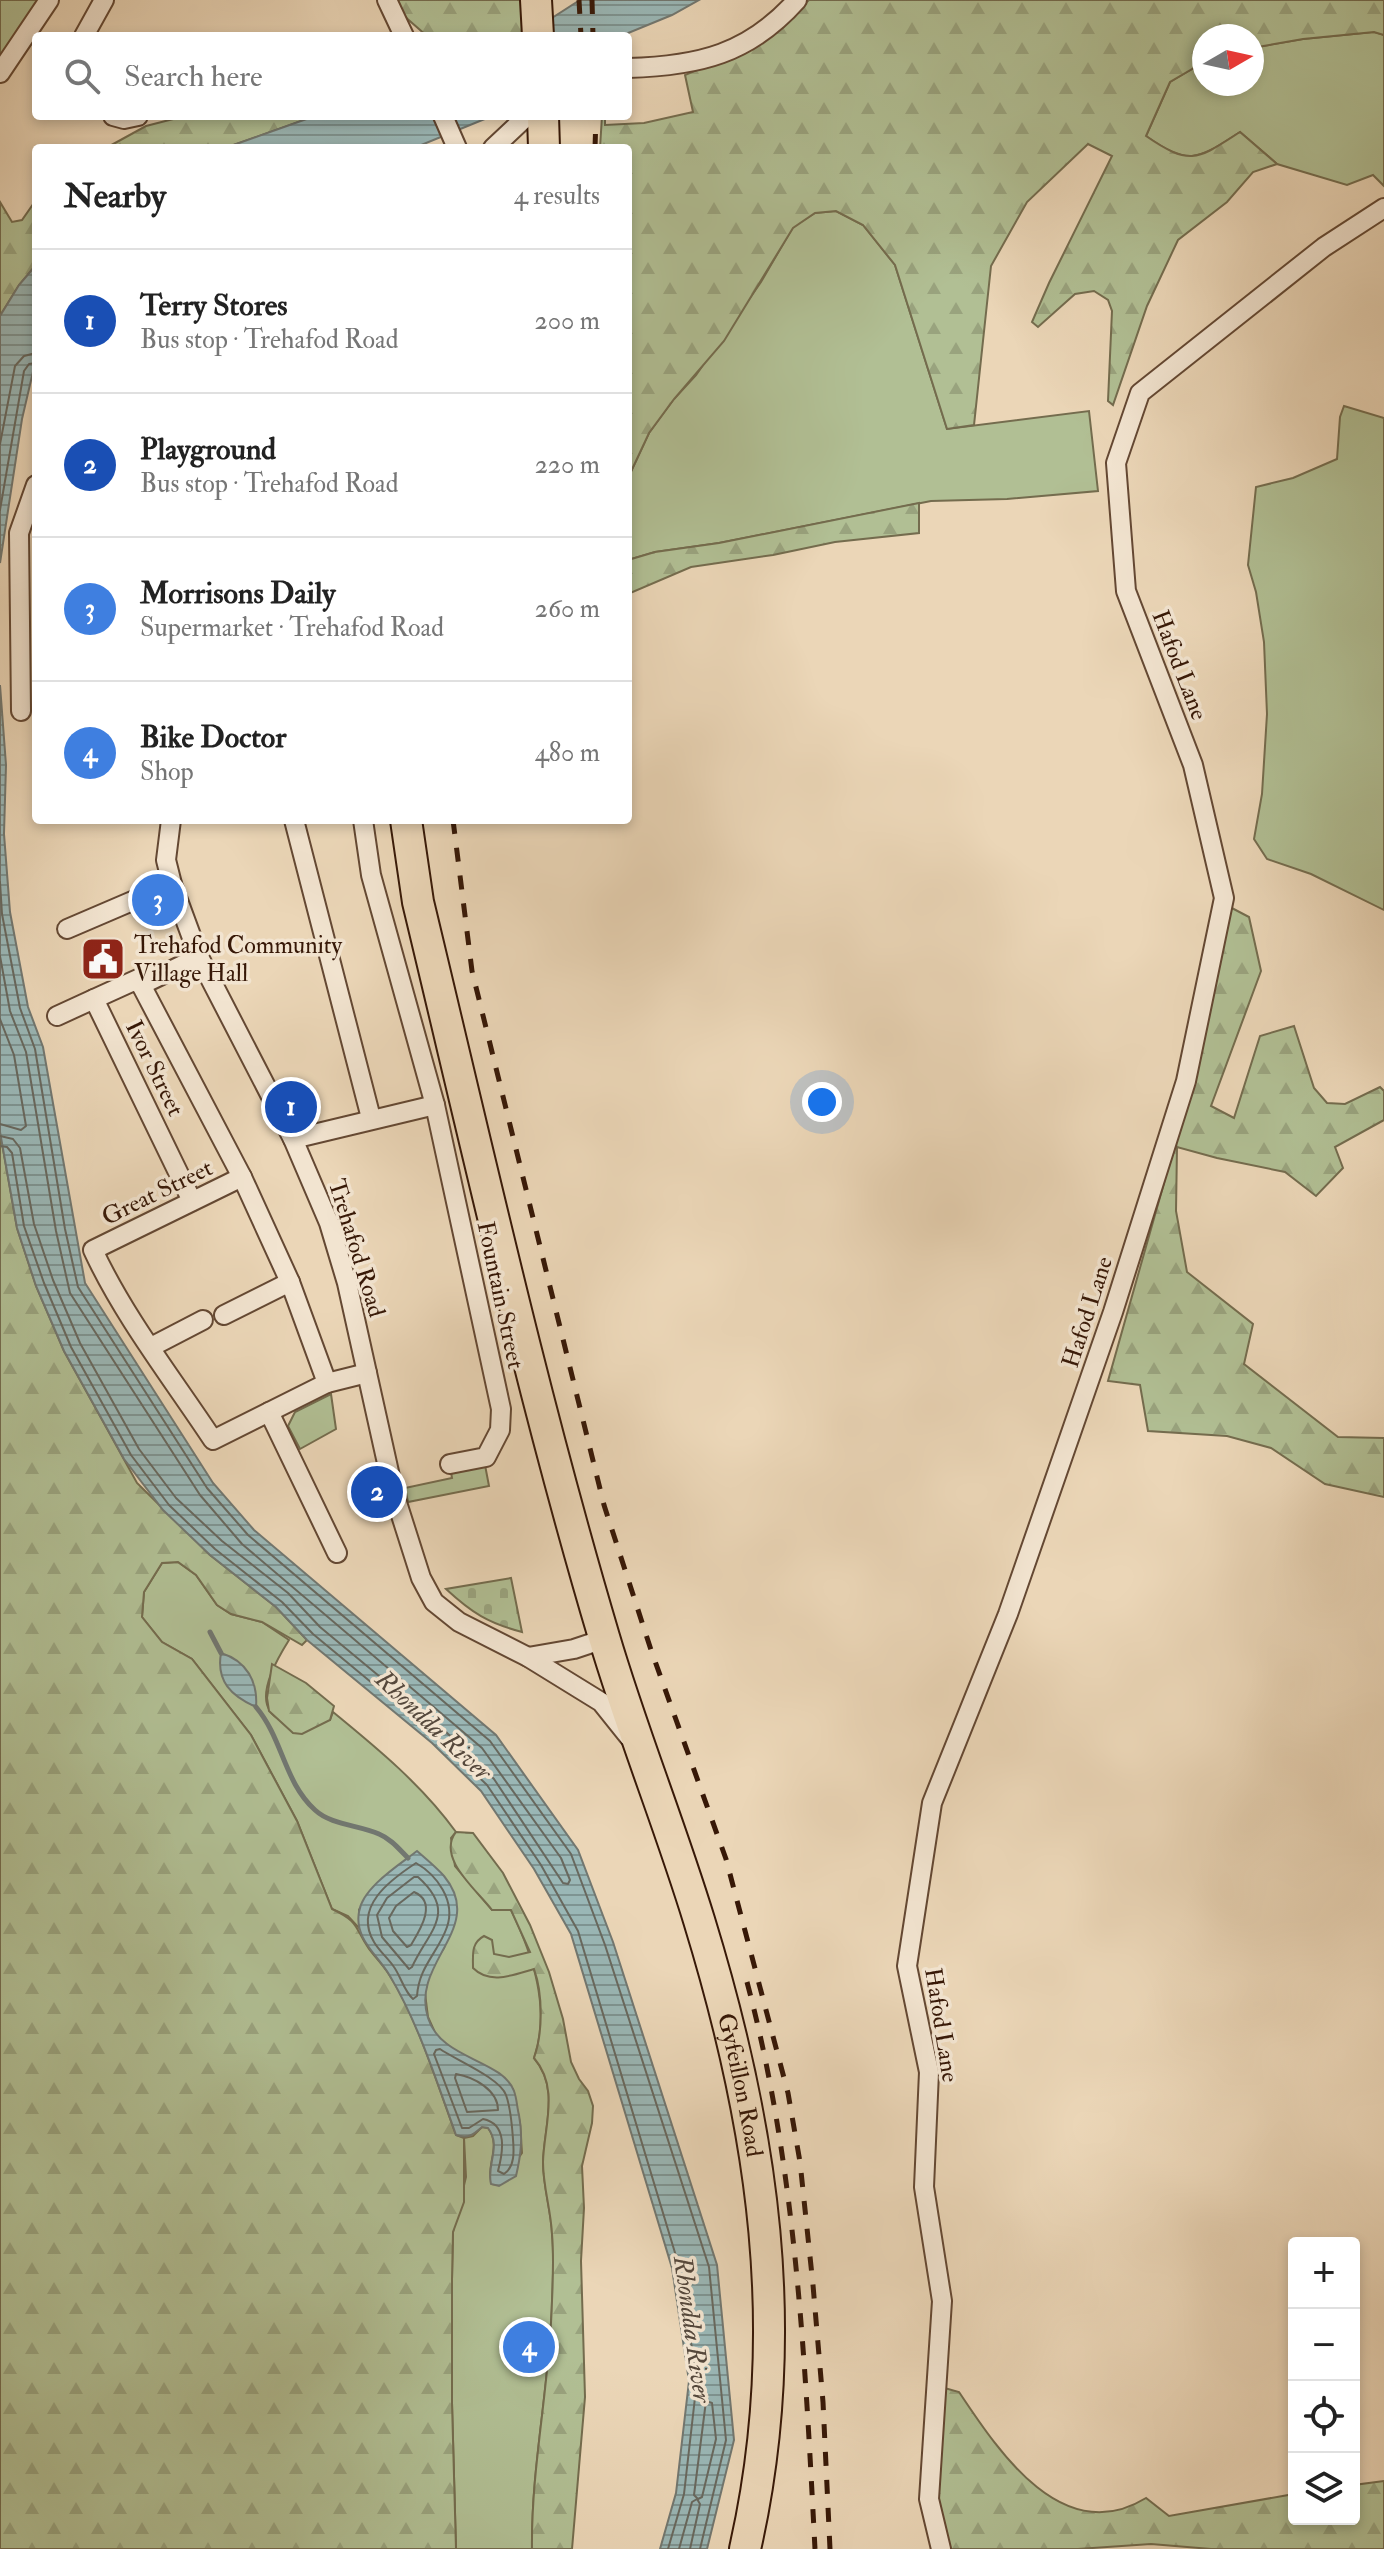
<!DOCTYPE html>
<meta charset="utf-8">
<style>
:root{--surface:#fff;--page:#f6f6f6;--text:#222;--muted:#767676;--line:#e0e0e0;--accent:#0f766e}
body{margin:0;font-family:"IM FELL Double Pica",serif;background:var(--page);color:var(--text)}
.controls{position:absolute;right:24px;bottom:24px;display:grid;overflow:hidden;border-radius:8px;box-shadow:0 4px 12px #0003}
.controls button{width:72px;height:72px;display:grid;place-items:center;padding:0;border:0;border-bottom:2px solid var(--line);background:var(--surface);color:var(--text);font:40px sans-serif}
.compass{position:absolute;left:1192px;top:24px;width:72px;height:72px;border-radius:50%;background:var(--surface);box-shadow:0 4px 12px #0003;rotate:81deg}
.you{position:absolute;left:822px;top:1102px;width:28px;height:28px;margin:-20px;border:6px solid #fff;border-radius:50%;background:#1a73e8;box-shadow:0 0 0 12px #1a73e833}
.badge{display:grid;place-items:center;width:52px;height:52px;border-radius:50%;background:var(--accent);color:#fff;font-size:26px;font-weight:700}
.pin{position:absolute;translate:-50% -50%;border:4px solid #fff;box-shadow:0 2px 8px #0006}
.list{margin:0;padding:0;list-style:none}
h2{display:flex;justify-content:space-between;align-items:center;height:104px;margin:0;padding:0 32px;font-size:34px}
h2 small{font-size:26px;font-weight:400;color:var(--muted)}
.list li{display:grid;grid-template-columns:52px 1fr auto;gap:24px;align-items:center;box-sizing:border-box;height:144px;padding:0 32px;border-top:2px solid var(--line)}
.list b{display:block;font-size:30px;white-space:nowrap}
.list p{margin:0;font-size:26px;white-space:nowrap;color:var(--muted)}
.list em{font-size:26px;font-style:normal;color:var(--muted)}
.icon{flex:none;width:44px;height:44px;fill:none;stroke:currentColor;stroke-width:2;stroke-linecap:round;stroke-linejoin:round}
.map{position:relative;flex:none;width:1384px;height:2549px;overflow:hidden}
.search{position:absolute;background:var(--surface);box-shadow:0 4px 12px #0003;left:32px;top:32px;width:600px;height:88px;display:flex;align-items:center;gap:20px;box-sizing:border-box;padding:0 28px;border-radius:8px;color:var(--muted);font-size:30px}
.panel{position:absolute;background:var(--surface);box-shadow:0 4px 12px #0003;left:32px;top:144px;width:600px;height:680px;border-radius:8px}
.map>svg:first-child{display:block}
.green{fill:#b1bf94;stroke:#746c4e;stroke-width:2}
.forest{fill:url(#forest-firs);stroke:#746c4e;stroke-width:2}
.cemetery{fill:url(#cemetery-stones);stroke:#746c4e;stroke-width:2}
.water{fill:url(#water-rules);stroke:#727770;stroke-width:2}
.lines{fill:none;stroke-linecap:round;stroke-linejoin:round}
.shore{stroke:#68685e;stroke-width:2}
.stream{stroke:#727770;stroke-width:5}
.street-casing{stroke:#644833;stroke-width:22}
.primary-casing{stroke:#371807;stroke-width:34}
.street{stroke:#f2e4d0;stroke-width:18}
.primary{stroke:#ebd6b7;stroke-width:30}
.rail{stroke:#371807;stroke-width:5;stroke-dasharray:14 14;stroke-linecap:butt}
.labels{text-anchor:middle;stroke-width:7;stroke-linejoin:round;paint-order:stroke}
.street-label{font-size:24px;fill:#371807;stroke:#f2e4d0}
.poi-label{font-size:24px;fill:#371807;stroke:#f2e4d0;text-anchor:start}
.water-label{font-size:26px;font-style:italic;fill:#55483c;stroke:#f2e4d0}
</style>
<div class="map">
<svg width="1384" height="2549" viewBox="0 0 1384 2549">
<defs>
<pattern id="forest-firs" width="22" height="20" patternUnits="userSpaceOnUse" patternTransform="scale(2)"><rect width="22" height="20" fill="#b1bf94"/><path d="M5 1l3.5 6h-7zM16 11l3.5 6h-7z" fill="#99a37e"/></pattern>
<pattern id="cemetery-stones" width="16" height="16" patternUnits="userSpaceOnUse" patternTransform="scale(2)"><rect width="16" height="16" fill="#b1bf94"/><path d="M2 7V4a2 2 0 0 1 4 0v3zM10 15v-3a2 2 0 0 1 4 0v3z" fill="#99a37e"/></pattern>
<pattern id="water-rules" width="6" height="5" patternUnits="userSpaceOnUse" patternTransform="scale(2)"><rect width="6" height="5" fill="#9ab7b6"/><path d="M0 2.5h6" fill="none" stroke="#7e9492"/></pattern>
</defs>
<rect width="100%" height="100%" fill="#ebd6b7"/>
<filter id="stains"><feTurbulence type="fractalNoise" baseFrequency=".0025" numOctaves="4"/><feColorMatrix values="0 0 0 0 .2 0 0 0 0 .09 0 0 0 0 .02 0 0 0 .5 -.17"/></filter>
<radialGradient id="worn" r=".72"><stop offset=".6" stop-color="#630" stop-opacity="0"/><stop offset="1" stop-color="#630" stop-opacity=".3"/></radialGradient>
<g class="green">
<path d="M0,0H42L0,65Z"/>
<path d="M1374,32L1384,35V186L1373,175L1347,185L1277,164L1240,132C1198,159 1190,167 1146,136L1170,82L1204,62V84H1252V48L1303,39Z"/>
<path d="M836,211L863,225L895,265L947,429L1089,411L1098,491L1007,499L931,501L719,543L655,552L628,560V478L649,433L674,399L696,375L761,282L793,227L815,213Z"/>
<path d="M1344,406L1384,418V910L1311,874L1267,859L1254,839L1262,794L1267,714L1264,642L1256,592L1248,565L1256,487L1293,478L1337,459L1340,417Z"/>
<path d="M331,1394L336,1429L300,1449L288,1426L295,1412Z"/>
<path d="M485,1465L489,1486L408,1502L405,1488L452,1478L451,1472Z"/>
<path d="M178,1562L196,1575L217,1605L231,1614L262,1622L289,1640C279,1656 257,1692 270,1711C272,1715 276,1717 280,1720H330L333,1712C377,1748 422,1785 456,1832L451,1838L455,1866L492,1910H511C533,1955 551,2009 534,2058C560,2088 544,2126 543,2162C543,2187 551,2210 552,2234C554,2256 553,2279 552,2301C550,2384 531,2466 532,2549H456L452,2403V2279L453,2232L466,2177L464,2138L473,2136L482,2127L488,2128C502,2147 485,2165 492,2184L499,2185L522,2153L520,2123L513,2089L438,2039L428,2017L425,1993L430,1970L444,1948L359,1910V1928L348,1916L332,1909L297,1821L251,1735L192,1659L162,1642L142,1617L144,1592L162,1563Z"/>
</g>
<g class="forest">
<path d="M395,0H522V36H427L403,15Z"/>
<path d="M809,0H1384V35L1374,32L1303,39L1252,48V36H1204V62L1170,82L1146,136C1191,167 1198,159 1240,132L1277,164L1253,172L1227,202L1178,240L1147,306L1113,405L1108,401L1112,311L1108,300L1094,291L1075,294L1038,327L1032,322L1049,283L1112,156L1088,144L1027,202L991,266L974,425L947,429L895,265L863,225L836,211L815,213L793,228L724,341L674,399L649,433L628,478V148H600L602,116H605V125L644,123L693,112L685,75L765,41Z"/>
<path d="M185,116H315L225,148H106L146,126Z"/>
<path d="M36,200V265L19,285L0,316V202L12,222L22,220Z"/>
<path d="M919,503V533L835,542L773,555L691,567L628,594V560L655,552L719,543Z"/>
<path d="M1228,906L1249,917L1261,971L1211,1106L1234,1118L1260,1036L1294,1026L1314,1088L1327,1103L1345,1104L1380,1087L1384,1091V1120L1335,1147L1343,1168L1316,1196L1285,1172L1217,1158L1177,1147L1176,1211L1187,1272L1253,1324L1244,1364L1338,1437L1384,1438V1497L1325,1484L1271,1448L1227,1436L1148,1431L1140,1385L1108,1381L1164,1183Z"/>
<path d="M0,1132L17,1228L36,1286L64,1351L137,1483L210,1555L276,1607L307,1640L302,1645L262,1622L231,1614L217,1605L196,1575L178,1562L162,1563L144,1592L142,1617L162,1642L192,1659L251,1735L297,1821L332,1909C360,1922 354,1927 369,1949C375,1957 382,1964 388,1973C416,2015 438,2086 456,2135L464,2138V2202L453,2232L452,2279V2403L456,2549H0Z"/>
<path d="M272,1664L306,1683L334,1706L330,1720L302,1734L293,1733L269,1711L267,1698Z"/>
<path d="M456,1832L473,1833L503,1873L530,1925L549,1972L563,2019L571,2062L579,2079L588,2091L593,2106L592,2123L582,2166L584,2208L581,2261L585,2397L572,2549H532C531,2466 550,2384 552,2301C553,2279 554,2256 552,2234C551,2210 543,2187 543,2162C544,2126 560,2088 534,2058C543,2033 543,1994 534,1969C513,1975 490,1985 473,1968C473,1954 471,1943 484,1936L492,1940L494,1954L509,1957L530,1952L511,1910H492C477,1890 436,1858 456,1832Z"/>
<path d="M941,2387L959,2392C999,2452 1063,2549 1146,2498L1169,2516L1294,2494V2519H1354V2485L1384,2481V2549H1211L1151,2544L1078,2549H946L935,2482Z"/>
</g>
<path class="cemetery" d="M511,1578L522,1632C488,1623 472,1613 446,1589Z"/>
<g class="water">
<path d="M580,0H699L672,15L621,36H524Z"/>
<path d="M315,116H492L414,148H225Z"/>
<path d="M36,265V359L22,419L0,563V316L19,285Z"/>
<path d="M0,685L6,765L4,834L10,912L28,1007L43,1047L85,1283L213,1483L254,1530L496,1735L578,1850L613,1942L717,2265L734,2440L707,2549H660L676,2493L689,2381L672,2268L571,1934L534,1869L481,1791L432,1743L307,1640L276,1607L210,1555L163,1510L124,1459L64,1351L36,1286L17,1228L0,1132Z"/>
<path d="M221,1653C247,1661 258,1682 256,1707C231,1696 216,1681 221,1653Z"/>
<path d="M417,1851C426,1859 436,1867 444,1876C487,1928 410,1962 428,2018C441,2060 502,2059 514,2091C517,2099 517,2108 519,2115C523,2137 521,2155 516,2176L499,2186L491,2184C486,2165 502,2146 488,2128L482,2127C473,2135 468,2139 456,2135C437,2082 419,2025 390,1976C378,1955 354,1939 359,1912C362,1888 399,1865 417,1851Z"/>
</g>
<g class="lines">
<g class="shore">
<path d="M0,444L15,366L24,356L36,353"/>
<path d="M0,510L24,371L29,364L36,363"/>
<path d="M0,882L2,914L20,1008L35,1049L65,1229L78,1287L207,1488L248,1535L490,1741L571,1854L605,1945L709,2267L726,2440L700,2549"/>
<path d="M0,956L10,1011L26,1052L56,1231L70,1293L200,1495L242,1544L482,1748L561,1858L570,1880L568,1884L563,1883L494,1779L444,1730L320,1627L288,1593L222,1541L176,1498L139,1449L80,1343L53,1280L34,1224L20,1148L13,1139L0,1136"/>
<path d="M0,1019L14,1055L26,1126L21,1130L0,1124"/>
<path d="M0,1146L7,1147L12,1153L24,1226L44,1283L71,1347L131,1455L169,1505L215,1549L282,1602L313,1634L437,1737L487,1785L541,1865L578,1931L679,2266L697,2380L684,2494L668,2549"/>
<path d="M416,1863C437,1875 456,1901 447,1927C438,1953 419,1966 417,1996L413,1999C404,1991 401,1977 394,1967C388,1958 379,1951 374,1942C353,1907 390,1880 416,1863Z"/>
<path d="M414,1877H418C458,1913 429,1930 412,1967L409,1969L382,1937L377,1915L387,1898Z"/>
<path d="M414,1892C438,1902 420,1930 411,1945L407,1947L393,1931L389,1918L396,1906Z"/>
<path d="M436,2050L440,2049C456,2060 500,2078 506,2095C511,2109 512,2125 513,2139C514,2151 515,2167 504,2174L498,2171C503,2152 508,2124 483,2119L469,2128H462L434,2054Z"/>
<path d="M456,2074C474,2077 498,2090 498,2110L467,2112L455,2078Z"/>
<path d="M706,2401L712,2403L716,2439L702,2497L698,2499L694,2495Z"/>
<path d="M679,2549L692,2502L697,2499L700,2504L690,2549"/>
</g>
<g class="stream">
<path d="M210,1632L221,1653"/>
<path d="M256,1707C283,1739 284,1782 315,1810C331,1825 359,1825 379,1834C391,1839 399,1849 408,1858"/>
</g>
<g class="street-casing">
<g id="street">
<path d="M387,0L404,36"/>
<path d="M84,36L104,0"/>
<path d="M628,68C699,66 749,54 797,0"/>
<path d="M0,73L49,0"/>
<path d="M113,116L124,119L138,116"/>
<path d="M443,116L457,148"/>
<path d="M493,148L527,116"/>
<path d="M21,711L19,533L36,485"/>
<path d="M171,820L166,860L172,884L199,957L293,1139L329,1223L347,1283L393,1490L421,1578L434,1602L459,1622L528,1657L601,1702L629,1737"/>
<path d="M294,820L371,1118"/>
<path d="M363,820L371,875L435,1105L501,1409L500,1430L486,1457L450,1464"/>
<path d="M67,929L172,884"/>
<path d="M141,985L199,957"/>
<path d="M57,1016L94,999"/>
<path d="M293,1139L435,1105"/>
<path d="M242,1177L93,1250C124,1317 172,1378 213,1440L327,1383L367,1373"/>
<path d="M192,1201L94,999L138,979L242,1177L290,1282L327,1383"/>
<path d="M224,1315L290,1282"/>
<path d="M151,1347L203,1320"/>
<path d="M269,1412L337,1553"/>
<path d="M528,1657L574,1649L604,1639"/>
<path d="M941,2549L929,2499L942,2301L924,2187L929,2072L907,1966L932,1803L1008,1614L1113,1312L1186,1081L1224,898L1193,765L1126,591L1116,463L1140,393L1324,247L1384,208"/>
</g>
</g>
<g class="primary-casing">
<g id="primary">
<path d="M536,0L538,36"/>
<path d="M543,116L544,148"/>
<path id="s1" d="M406,820L418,902C477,1147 532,1395 604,1637C632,1732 670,1825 699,1920C763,2128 794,2333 745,2549"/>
</g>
</g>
<use href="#street" class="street"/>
<use href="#primary" class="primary"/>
<g class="rail">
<path d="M579,0L581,36"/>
<path d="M592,0L593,36"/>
<path d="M595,148L596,116"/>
<path d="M453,820L472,971L604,1505L651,1650L726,1859L788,2093L800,2162L813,2285L823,2402L830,2549"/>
<path d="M747,1982C796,2166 805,2360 815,2549"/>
</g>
</g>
<defs>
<g id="civic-square" transform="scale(2.3)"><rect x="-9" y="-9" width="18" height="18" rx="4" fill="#8f2418" stroke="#f2e4d0"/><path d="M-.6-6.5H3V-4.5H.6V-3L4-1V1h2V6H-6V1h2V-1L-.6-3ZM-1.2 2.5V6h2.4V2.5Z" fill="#fff"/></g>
</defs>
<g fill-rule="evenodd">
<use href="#civic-square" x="103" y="959"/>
</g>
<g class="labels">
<g class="street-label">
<text transform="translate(1180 665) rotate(69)" y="8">Hafod Lane</text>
<text transform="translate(155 1068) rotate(64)" y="8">Ivor Street</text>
<text transform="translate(157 1192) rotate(-26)" y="8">Great Street</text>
<text transform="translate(357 1248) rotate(73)" y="8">Trehafod Road</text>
<text transform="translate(501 1295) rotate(78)" y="8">Fountain Street</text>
<text transform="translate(1087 1312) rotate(-72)" y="8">Hafod Lane</text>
<text transform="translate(942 2025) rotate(81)" y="8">Hafod Lane</text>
<text dy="8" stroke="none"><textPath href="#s1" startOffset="1310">Gyfeillon Road</textPath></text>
</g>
<g class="poi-label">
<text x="134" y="953">Trehafod Community<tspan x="134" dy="28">Village Hall</tspan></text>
</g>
<g class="water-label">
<text transform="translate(434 1725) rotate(43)" y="9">Rhondda River</text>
<text transform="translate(693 2329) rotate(82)" y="9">Rhondda River</text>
</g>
</g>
<rect width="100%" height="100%" filter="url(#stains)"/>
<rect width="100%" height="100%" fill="url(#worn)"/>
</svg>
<div class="controls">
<button>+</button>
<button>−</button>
<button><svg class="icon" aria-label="locate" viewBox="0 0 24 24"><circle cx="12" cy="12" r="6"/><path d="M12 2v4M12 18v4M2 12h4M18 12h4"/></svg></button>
<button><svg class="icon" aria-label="layers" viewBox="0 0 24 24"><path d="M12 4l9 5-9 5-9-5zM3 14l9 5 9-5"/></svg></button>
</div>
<svg class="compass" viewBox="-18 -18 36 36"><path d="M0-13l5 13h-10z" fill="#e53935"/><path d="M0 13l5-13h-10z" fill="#767676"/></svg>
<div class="you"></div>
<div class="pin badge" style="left:291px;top:1107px;background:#1a4fb4">1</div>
<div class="pin badge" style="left:377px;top:1492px;background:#1a4fb4">2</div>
<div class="pin badge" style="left:158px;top:900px;background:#3f7fe0">3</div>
<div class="pin badge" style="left:529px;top:2347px;background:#3f7fe0">4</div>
<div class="search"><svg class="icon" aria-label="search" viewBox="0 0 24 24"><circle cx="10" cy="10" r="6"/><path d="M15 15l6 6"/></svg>Search here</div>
<section class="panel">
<h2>Nearby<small>4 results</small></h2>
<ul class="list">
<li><span class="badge" style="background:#1a4fb4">1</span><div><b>Terry Stores</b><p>Bus stop · Trehafod Road</p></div><em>200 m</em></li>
<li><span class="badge" style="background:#1a4fb4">2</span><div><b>Playground</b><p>Bus stop · Trehafod Road</p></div><em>220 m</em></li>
<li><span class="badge" style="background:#3f7fe0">3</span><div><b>Morrisons Daily</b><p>Supermarket · Trehafod Road</p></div><em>260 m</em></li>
<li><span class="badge" style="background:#3f7fe0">4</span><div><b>Bike Doctor</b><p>Shop</p></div><em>480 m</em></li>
</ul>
</section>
</div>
